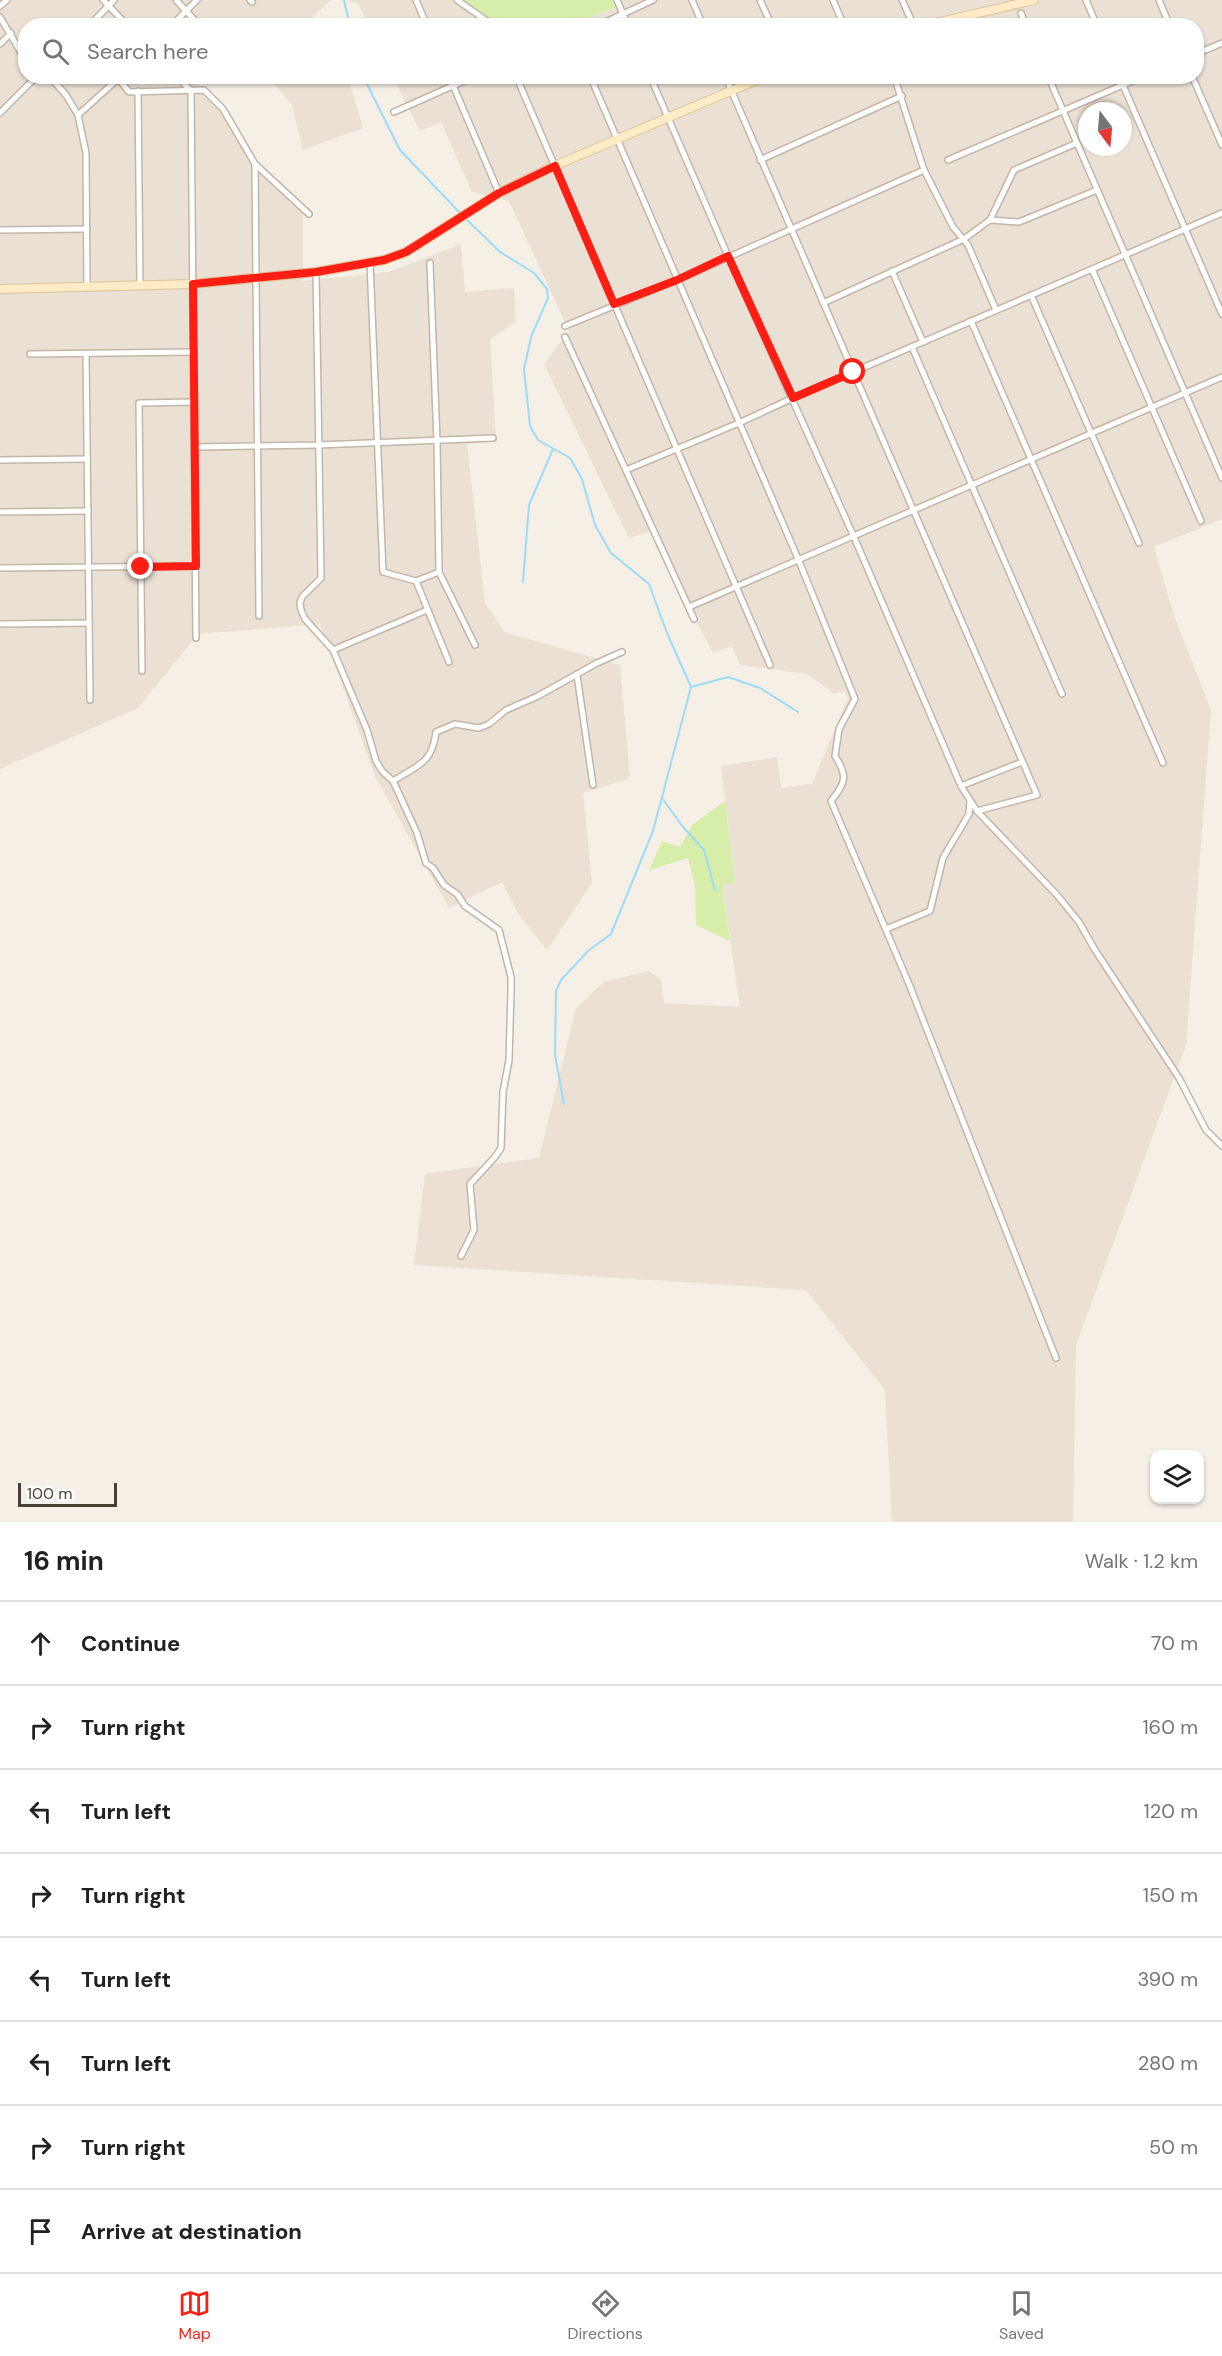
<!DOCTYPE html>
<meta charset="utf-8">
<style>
:root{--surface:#fff;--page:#f2f2f2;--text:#202124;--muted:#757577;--line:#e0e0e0;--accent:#ff1e13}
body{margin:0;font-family:"DM Sans",sans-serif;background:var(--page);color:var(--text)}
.controls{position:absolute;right:18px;bottom:18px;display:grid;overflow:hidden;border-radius:12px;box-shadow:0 2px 4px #0004}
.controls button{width:54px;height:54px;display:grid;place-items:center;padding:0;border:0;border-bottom:2px solid var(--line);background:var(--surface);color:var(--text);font:30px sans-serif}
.compass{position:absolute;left:1078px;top:102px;width:54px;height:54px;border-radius:50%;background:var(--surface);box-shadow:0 2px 4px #0004;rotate:164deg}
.scale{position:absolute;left:18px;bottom:15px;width:99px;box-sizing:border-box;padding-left:6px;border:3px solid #493f35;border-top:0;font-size:16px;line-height:21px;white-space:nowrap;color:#493f35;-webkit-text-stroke:4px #fff;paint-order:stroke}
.stop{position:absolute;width:18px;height:18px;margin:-14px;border:4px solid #ff1e13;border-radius:50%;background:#fff}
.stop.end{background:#ff1e13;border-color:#fff;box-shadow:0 2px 6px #0008}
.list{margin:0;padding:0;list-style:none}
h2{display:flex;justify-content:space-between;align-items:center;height:78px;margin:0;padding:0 24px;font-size:26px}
h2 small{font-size:20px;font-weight:400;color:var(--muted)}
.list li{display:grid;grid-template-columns:39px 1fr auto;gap:18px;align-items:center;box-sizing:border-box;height:84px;padding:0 24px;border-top:2px solid var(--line)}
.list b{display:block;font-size:22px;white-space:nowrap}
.list em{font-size:20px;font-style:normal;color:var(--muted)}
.icon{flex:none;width:33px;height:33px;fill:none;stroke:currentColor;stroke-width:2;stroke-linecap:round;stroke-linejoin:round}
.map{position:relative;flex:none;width:1222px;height:1522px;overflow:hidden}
.search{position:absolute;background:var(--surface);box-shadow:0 2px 4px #0004;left:18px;right:18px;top:18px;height:66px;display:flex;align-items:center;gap:15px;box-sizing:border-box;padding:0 21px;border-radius:24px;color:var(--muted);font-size:22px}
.sheet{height:750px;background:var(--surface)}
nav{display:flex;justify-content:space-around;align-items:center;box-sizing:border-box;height:84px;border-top:2px solid var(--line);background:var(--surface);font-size:16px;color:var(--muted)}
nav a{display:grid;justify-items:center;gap:3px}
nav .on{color:var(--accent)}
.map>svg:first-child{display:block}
.residential{fill:#eae0d4;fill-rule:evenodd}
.green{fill:#d7eeab}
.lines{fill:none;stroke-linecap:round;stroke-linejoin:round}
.stream{stroke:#9cdcf8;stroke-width:2}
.minor-casing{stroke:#c2b6a8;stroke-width:8}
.secondary-casing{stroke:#ddc293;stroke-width:10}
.minor{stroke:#fff;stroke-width:5}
.secondary{stroke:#ffebc6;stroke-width:8}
.route{stroke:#ff1e13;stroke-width:8}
</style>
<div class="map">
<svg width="1222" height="1522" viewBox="0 0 1222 1522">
<rect width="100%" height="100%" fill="#f5efe6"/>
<g class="residential">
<path d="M0,0H331L304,25L26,26V76L189,77L226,109L262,173L303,213V281L389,272L461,244L465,292L514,288L516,322L490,339L496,441L467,444L485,602L504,632L620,665L630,778L583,793L592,883L547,950L519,915L502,882L449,908L375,776L320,624L198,634L138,708L0,769Z"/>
<path d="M347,0H1222V519L1154,547L1174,616L1211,710L1186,1045L1076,1345L1073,1522H892L885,1390L806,1290L414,1265L425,1174L539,1158L576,1008L604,982L649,971L661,980L664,1003L740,1007L722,884L735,882L721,766L777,757L781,788L812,784L848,698L844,691L834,694L808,674L740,665L732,646L713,653L689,607L656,530L629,538L544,364L569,331L509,201L472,192L441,122L420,131L393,77L1196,76V26H369L358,3ZM1087,111H1123V147H1087Z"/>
<path d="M269,77H348L363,128L303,150L292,105Z"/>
</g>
<g class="green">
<path d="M462,0H614L617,6L571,25L498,26Z"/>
<path d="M725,801L735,882L722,885L730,941L696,925L695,885L688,858L649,870L662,841L680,847L692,825Z"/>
</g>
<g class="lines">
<g class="stream">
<path d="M344,0L350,26"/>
<path d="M363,76L400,150L461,214"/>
<path d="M465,218L500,252L534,273L547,289L548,298L531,337L524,369L530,426L538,440L570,458L582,479L595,525L611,553L649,584L667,633L691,687L653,831L611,934L588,951L561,980L556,991L555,1055L564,1104"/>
<path d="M523,582L529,505L553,449"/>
<path d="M691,687L728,677L760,688L798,712"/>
<path d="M662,798L683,827L704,850L715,890"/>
</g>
<g class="minor-casing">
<g id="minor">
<path d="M103,0L128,26"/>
<path d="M176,0L200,26"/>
<path d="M250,0L252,2"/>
<path d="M416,0L427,26"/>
<path d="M457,0L494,26"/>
<path d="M617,0L628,26"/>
<path d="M692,0L703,26"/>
<path d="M760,0L772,26"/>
<path d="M833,0L844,26"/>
<path d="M902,0L914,26"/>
<path d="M1086,0L1097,26"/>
<path d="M1159,0L1170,26"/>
<path d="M0,6L7,0"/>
<path d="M1021,13L1026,26"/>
<path d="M0,17L26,61"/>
<path d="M89,26L114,0"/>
<path d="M171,26L197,0"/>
<path d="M597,26L653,0"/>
<path d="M0,44L11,33"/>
<path d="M1196,54L1222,43"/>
<path d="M49,76L66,95L78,115L86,153L87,288"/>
<path d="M177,76L191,91"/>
<path d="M449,76L499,193"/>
<path d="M516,76L770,665"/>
<path d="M590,76L799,561L855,699L839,729L835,756C848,776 846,783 831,801L909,984L1056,1358"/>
<path d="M650,76L728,256L854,537L961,786L977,811L1057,895L1079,922L1095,950L1179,1078L1206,1130L1222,1146"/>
<path d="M725,76L1037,795L977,811"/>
<path d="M894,76L924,170L953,227L968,245L996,310"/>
<path d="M1048,76L1222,478"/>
<path d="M1119,76L1222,314"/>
<path d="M1192,76L1222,145"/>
<path d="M118,78L129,92L204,90L223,109L255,164L309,214"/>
<path d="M138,91L140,286"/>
<path d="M191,91L196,638"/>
<path d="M394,112L475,76"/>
<path d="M0,113L37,76"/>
<path d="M78,115L119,78"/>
<path d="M760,160L902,96"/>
<path d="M948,160L1144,76"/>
<path d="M255,164L259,616"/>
<path d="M990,220L1019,222L1097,190"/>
<path d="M0,230L87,229"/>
<path d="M370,263L383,572L416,581L439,572"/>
<path d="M430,263L437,441L439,572L475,645"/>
<path d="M1092,269L1201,521"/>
<path d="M892,271L923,342"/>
<path d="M316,272L321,578L302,597L300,603L301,610L305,619L333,650L367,730L376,761L382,771L393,781L417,833L426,863L433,868L444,885L457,894L465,906L499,930L511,977V991L509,1060L503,1092L501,1148L495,1157L470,1184L474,1230L461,1256"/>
<path d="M1031,295L1139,543"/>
<path d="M823,303L964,239L990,220L1014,170L1077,143"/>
<path d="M971,321L1163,763"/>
<path d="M565,326L677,280L924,170"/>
<path d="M565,337L694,619"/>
<path d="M912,347L1062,694"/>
<path d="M30,354L194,352"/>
<path d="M86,354L90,700"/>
<path d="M195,447L318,445L493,438"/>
<path d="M0,460L87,459"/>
<path d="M626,470L739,423L793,398L1222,213"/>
<path d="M0,512L88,511"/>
<path d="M0,568L196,566"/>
<path d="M416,581L449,662"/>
<path d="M689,607L1222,377"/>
<path d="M0,624L89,623"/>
<path d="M333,650L427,610"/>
<path d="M142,671L139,403L194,402"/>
<path d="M577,675L593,785"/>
<path d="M393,781C418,765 432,764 436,732L455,724L479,728L489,724L506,710L538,696L597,663L622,652"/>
<path d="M961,786L1022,762"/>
<path d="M886,929L930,911L943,858L969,814L970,801"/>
</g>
</g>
<g class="secondary-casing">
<g id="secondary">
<path d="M923,26L1034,0"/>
<path d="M0,289L193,284L316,272L384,260L406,252L499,193L554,166L766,76"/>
</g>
</g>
<use href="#minor" class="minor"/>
<use href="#secondary" class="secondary"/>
</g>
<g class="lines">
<path class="route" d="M141,567L196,566L193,284L316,272L384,260L406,252L499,193L555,166L614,304L677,280L728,256L793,398L853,372"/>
</g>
</svg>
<div class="controls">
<button><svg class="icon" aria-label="layers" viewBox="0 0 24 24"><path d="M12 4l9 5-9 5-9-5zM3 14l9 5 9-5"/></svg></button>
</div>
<svg class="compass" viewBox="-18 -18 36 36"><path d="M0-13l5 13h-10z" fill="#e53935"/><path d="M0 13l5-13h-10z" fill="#757577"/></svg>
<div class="scale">100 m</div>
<div class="stop" style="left:853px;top:372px"></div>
<div class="stop end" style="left:141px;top:567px"></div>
<div class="search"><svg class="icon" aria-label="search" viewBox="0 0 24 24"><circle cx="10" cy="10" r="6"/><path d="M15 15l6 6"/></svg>Search here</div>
</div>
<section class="sheet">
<h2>16 min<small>Walk · 1.2 km</small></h2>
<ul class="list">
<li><svg class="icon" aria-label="ahead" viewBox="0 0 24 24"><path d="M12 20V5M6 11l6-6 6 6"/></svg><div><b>Continue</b></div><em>70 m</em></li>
<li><svg class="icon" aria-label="right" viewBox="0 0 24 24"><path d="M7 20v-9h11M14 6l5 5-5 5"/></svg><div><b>Turn right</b></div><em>160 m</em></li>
<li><svg class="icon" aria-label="left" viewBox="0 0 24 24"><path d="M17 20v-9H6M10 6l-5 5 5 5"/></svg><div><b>Turn left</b></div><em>120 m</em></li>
<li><svg class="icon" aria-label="right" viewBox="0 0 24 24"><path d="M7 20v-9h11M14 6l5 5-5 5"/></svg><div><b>Turn right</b></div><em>150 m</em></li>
<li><svg class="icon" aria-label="left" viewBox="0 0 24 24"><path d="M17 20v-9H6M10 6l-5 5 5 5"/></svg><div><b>Turn left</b></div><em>390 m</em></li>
<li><svg class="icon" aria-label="left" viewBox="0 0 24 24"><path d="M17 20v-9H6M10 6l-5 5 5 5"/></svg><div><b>Turn left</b></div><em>280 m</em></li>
<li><svg class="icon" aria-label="right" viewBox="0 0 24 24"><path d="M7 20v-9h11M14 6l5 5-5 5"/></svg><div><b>Turn right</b></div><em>50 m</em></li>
<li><svg class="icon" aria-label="arrive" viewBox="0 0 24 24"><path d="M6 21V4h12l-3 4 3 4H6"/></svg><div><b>Arrive at destination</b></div></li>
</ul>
</section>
<nav>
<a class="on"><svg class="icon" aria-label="map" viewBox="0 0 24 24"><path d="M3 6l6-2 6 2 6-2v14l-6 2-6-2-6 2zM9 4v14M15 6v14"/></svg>Map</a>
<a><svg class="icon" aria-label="directions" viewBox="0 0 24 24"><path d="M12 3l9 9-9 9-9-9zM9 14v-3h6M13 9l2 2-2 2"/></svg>Directions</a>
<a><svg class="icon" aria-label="saved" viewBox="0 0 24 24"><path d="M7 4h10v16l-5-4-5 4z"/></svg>Saved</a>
</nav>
